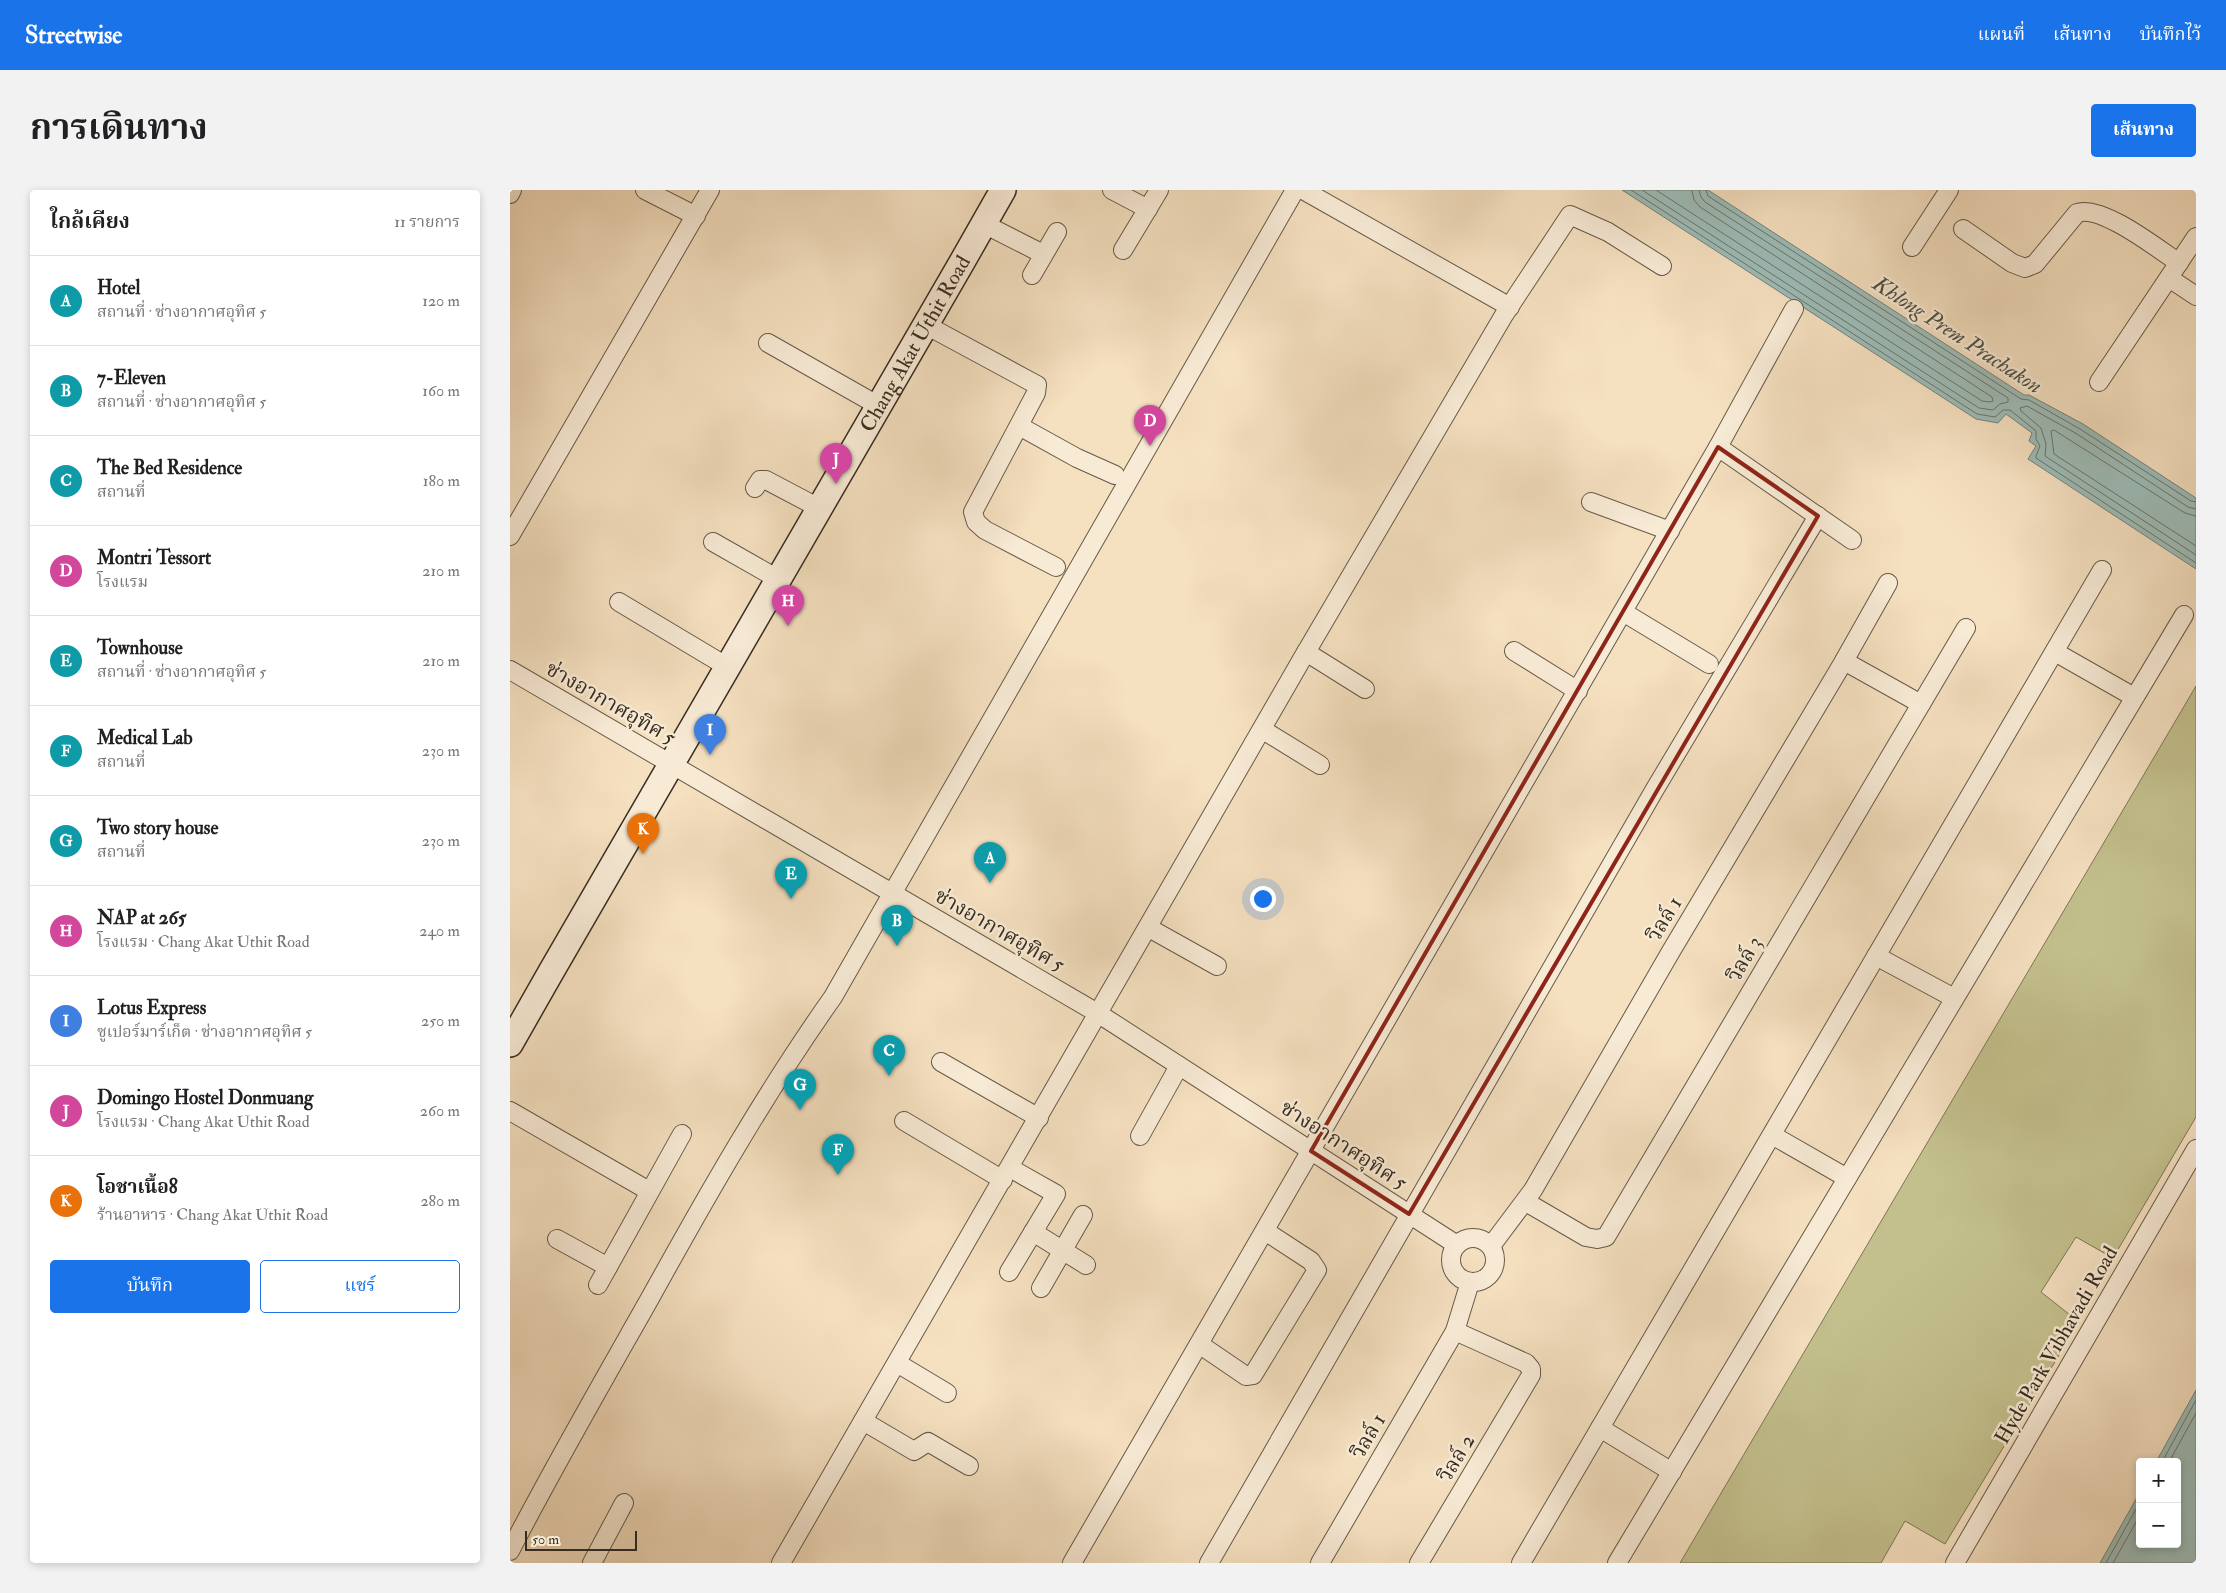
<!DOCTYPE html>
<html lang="th">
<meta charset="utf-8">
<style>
:root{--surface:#fff;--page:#f2f2f2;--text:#202124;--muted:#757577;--line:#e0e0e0;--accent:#1a73e8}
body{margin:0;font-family:"IM FELL Double Pica","Noto Serif Thai",serif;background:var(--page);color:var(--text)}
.controls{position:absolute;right:15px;bottom:15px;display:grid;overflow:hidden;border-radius:5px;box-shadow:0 2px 8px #0003}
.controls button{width:45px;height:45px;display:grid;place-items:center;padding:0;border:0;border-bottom:1px solid var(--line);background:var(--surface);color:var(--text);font:25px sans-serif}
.scale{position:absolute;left:15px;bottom:12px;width:112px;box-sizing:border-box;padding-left:5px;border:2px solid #372d20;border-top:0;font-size:14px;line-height:18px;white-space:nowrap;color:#372d20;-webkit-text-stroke:4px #f8ebd6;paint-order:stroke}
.you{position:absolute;left:752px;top:708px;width:18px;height:18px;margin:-12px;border:4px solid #fff;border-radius:50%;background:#1a73e8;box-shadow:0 0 0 8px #1a73e833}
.badge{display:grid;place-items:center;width:32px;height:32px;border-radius:50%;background:var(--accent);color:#fff;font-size:16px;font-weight:700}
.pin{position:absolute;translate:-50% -41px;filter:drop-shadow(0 1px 2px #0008)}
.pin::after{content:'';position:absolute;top:26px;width:18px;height:15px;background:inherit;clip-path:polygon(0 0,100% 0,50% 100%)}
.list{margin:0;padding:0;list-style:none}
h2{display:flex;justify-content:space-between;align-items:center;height:65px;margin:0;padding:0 20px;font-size:21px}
h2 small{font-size:16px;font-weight:400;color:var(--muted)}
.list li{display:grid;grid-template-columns:32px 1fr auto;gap:15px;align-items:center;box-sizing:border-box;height:90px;padding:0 20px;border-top:1px solid var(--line)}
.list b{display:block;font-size:19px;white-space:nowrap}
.list p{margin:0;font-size:16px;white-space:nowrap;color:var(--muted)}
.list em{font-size:16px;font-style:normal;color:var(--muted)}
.actions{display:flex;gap:10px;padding:15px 20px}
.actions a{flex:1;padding:11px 0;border:1px solid var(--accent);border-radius:5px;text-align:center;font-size:18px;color:var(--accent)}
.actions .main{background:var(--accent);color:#fff}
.map{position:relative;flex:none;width:1686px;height:1373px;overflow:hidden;border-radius:5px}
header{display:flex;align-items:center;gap:30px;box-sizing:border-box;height:70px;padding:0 25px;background:var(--accent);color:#fff}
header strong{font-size:24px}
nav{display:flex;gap:28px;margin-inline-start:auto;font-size:18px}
.intro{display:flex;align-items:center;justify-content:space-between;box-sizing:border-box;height:120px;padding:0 30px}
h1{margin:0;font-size:35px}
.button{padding:12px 22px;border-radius:5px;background:var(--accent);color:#fff;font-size:18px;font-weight:700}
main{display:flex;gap:30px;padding:0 30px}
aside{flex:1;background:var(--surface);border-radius:5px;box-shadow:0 2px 8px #0003}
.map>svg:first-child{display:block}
.green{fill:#c3c08d;stroke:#7d7656}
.water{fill:#9dbcb7;stroke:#74837b}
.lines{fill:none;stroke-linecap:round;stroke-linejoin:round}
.shore{stroke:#6a746c;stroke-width:1}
.street-casing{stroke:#665a48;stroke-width:20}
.secondary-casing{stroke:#372d20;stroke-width:28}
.street{stroke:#f8ebd6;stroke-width:18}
.secondary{stroke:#f8ebd6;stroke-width:25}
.marked{fill:none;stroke:#8f2418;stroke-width:4;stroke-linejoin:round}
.labels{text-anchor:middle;stroke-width:5;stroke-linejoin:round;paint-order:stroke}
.street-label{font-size:21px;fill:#372d20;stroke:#f8ebd6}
.water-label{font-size:22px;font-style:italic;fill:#505146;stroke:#f8ebd6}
</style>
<header>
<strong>Streetwise</strong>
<nav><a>แผนที่</a><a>เส้นทาง</a><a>บันทึกไว้</a></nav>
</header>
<div class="intro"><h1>การเดินทาง</h1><a class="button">เส้นทาง</a></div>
<main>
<aside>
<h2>ใกล้เคียง<small>11 รายการ</small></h2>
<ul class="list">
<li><span class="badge" style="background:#0f9aa8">A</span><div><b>Hotel</b><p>สถานที่ · ช่างอากาศอุทิศ 5</p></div><em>120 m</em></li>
<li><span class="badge" style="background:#0f9aa8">B</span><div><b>7-Eleven</b><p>สถานที่ · ช่างอากาศอุทิศ 5</p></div><em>160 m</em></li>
<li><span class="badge" style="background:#0f9aa8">C</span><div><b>The Bed Residence</b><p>สถานที่</p></div><em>180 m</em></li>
<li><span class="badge" style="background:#d1479c">D</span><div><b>Montri Tessort</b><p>โรงแรม</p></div><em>210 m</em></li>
<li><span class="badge" style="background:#0f9aa8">E</span><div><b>Townhouse</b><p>สถานที่ · ช่างอากาศอุทิศ 5</p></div><em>210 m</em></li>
<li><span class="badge" style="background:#0f9aa8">F</span><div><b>Medical Lab</b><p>สถานที่</p></div><em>230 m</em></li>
<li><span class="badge" style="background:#0f9aa8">G</span><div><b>Two story house</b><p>สถานที่</p></div><em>230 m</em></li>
<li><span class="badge" style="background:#d1479c">H</span><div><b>NAP at 265</b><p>โรงแรม · Chang Akat Uthit Road</p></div><em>240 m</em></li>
<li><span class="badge" style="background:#3f7fe0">I</span><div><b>Lotus Express</b><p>ซูเปอร์มาร์เก็ต · ช่างอากาศอุทิศ 5</p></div><em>250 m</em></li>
<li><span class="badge" style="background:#d1479c">J</span><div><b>Domingo Hostel Donmuang</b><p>โรงแรม · Chang Akat Uthit Road</p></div><em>260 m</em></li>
<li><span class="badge" style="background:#e8710a">K</span><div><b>โอชาเนื้อ8</b><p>ร้านอาหาร · Chang Akat Uthit Road</p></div><em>280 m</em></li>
</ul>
<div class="actions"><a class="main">บันทึก</a><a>แชร์</a></div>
</aside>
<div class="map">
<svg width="1686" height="1373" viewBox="0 0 1686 1373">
<rect width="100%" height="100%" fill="#f5e0c0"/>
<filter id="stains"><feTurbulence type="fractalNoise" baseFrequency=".004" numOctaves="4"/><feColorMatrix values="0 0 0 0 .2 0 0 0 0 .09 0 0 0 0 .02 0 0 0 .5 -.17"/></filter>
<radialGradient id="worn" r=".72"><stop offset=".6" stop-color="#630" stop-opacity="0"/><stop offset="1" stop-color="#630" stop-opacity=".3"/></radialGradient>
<path class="green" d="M1686,496V927L1603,1068L1566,1047L1531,1102L1569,1132L1435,1354L1395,1331L1371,1373H1170Z"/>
<g class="water">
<path d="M1112,0H1198L1514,205H1519L1573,234L1686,308V379L1518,269L1526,256L1519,251L1522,243L1496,224L1488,233L1466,229Z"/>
<path d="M1686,1200V1373H1590L1630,1302V1354H1667V1272H1646Z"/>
</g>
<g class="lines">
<g class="shore">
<path d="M1121,0L1467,224L1485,227L1493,220H1500L1526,241V249L1530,256L1526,266V268L1686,373"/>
<path d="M1132,0L1469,218L1483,220L1490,214L1498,212V208L1195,12L1191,7L1189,0"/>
<path d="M1146,0L1472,211L1480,212L1483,211L1482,207L1190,17L1184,10L1182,0"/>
<path d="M1196,0L1198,6L1511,209L1519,210L1570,239L1681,311L1686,312"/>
<path d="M1686,319L1678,317L1567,244L1517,216L1510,218L1511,221L1531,238L1536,254L1535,266L1686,365"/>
<path d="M1686,326L1675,323L1544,240L1541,241L1544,264L1686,356"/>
<path d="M1652,1272L1686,1210"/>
<path d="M1659,1272L1686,1223"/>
<path d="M1596,1373L1630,1312"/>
<path d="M1603,1373L1630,1325"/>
</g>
<g class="street-casing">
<g id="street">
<path d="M135,0L186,26"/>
<path d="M602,0L638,19"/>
<path d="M793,0L1000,117"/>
<path d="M0,4L2,0"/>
<path d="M474,34L533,64"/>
<path d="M1453,39L1502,73L1515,78L1525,74L1567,23C1591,14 1648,59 1669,73"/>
<path d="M1402,57L1439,0"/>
<path d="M613,60L649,0"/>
<path d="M522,85L547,42"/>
<path d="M1659,88L1686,106"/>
<path d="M416,135L527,195L526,203L463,322L466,332L475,340L546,377"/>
<path d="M258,153L369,216"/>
<path d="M1589,192L1686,47"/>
<path d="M509,236L567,268L605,285"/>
<path d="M1208,257L1342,350"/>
<path d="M245,298L250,290H256L309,318"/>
<path d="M1081,312L1160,341"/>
<path d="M0,346L200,0"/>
<path d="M203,352L268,389"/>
<path d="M109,412L216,476"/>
<path d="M1113,422L1199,474"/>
<path d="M1004,461L1068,501"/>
<path d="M796,462L855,499"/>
<path d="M1545,462L1624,507"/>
<path d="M1334,471L1411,514"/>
<path d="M0,480L589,824L947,1055"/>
<path d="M753,540L810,575"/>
<path d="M639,738L707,776"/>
<path d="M1366,766L1444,808"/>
<path d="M431,872L529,928"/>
<path d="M0,921L139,1001"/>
<path d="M394,931L493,990"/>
<path d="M1262,945L1337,988"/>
<path d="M630,946L669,876"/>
<path d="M1016,1012L1076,1047L1087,1049L1096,1047L1456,438"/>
<path d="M523,1042L576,1075"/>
<circle cx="963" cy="1070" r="22"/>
<path d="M47,1049L98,1077"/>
<path d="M981,1056L1023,1000L1160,763L1334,471L1378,393"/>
<path d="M499,1082L546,1004L500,978"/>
<path d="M88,1095L172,944"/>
<path d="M531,1098L573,1025"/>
<path d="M689,1154L736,1186L743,1185L807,1080L801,1071L755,1041"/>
<path d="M387,1173L437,1203"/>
<path d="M353,1231L404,1261L418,1252L459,1276"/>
<path d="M1090,1238L1162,1282"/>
<path d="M0,1361C44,1276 92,1193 139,1110C196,1007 255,903 323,807L785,0"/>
<path d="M82,1373L114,1313"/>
<path d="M271,1373L792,469L994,125L1060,25L1098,42L1152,76"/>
<path d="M562,1373L1208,257L1284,119"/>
<path d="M699,1373L1145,599L1308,326"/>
<path d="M810,1373L945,1141L960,1092"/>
<path d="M909,1373L1021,1185V1179L1016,1173L945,1141"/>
<path d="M1011,1373L1592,380"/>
<path d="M1107,1373L1674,425"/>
<path d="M1445,1373L1686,959"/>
</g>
</g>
<g class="secondary-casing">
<g id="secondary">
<path id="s1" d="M0,854C162,568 331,286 493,0"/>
</g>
</g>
<use href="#street" class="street"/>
<use href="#secondary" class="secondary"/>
</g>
<path class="marked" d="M1208,257L1308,326L899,1024L801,961Z"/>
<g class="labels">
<g class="street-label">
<text dy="7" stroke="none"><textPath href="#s1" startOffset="809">Chang Akat Uthit Road</textPath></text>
<text transform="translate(101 513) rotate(30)" y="7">ช่างอากาศอุทิศ 5</text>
<text transform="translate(1154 729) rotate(-59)" y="7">วิลล์ 1</text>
<text transform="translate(490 740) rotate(30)" y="7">ช่างอากาศอุทิศ 5</text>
<text transform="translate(1234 769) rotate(-60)" y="7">วิลล์ 3</text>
<text transform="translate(834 955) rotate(33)" y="7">ช่างอากาศอุทิศ 5</text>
<text transform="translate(1546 1155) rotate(-60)" y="7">Hyde Park Vibhavadi Road</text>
<text transform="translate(858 1246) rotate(-60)" y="7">วิลล์ 1</text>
<text transform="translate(946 1268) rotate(-59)" y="7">วิลล์ 2</text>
</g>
<g class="water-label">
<text transform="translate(1448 144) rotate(33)" y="8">Khlong Prem Prachakon</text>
</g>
</g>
<rect width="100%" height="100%" filter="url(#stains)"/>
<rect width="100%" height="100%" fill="url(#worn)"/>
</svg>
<div class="controls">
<button>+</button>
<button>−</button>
</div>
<div class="scale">50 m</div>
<div class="you"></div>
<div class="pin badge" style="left:480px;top:693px;background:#0f9aa8">A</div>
<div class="pin badge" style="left:387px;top:756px;background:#0f9aa8">B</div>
<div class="pin badge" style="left:379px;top:886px;background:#0f9aa8">C</div>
<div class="pin badge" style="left:640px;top:256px;background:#d1479c">D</div>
<div class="pin badge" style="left:281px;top:709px;background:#0f9aa8">E</div>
<div class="pin badge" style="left:328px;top:985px;background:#0f9aa8">F</div>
<div class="pin badge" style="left:290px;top:920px;background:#0f9aa8">G</div>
<div class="pin badge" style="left:278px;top:436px;background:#d1479c">H</div>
<div class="pin badge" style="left:200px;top:565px;background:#3f7fe0">I</div>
<div class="pin badge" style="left:326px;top:294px;background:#d1479c">J</div>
<div class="pin badge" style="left:133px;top:664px;background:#e8710a">K</div>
</div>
</main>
